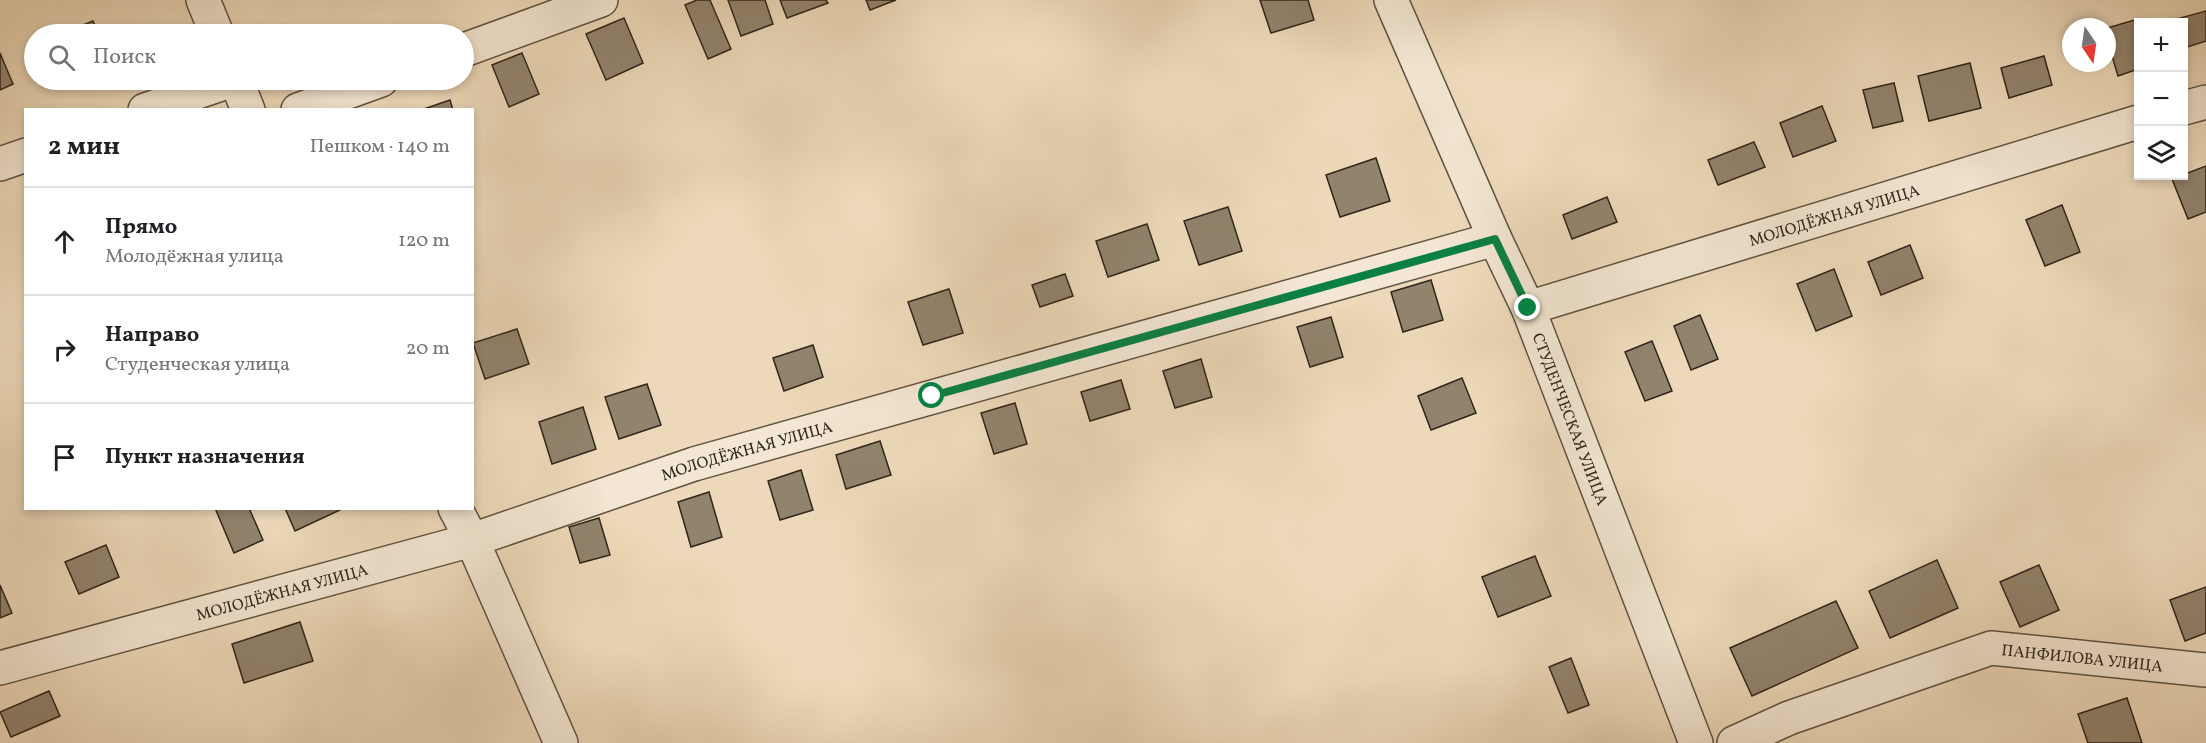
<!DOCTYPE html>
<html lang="ru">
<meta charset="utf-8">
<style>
:root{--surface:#fff;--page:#f2f2f2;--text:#202124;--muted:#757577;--line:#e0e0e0}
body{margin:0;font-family:Vollkorn,serif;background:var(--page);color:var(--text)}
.controls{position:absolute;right:18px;top:18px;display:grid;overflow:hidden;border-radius:0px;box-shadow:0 3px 9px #0003}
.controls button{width:54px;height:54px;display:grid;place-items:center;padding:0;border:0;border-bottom:2px solid var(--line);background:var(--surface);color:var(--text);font:30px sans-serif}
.compass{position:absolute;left:2062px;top:18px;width:54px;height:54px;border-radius:50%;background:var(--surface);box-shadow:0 3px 9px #0003;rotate:167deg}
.stop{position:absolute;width:18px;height:18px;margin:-14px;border:4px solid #0b8043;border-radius:50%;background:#fff}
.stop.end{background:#0b8043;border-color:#fff;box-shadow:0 2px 6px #0008}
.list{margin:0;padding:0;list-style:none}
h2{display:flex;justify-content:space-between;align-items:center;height:78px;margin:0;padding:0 24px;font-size:26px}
h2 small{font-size:20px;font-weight:400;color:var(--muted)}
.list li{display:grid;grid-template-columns:39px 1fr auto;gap:18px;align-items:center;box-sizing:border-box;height:108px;padding:0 24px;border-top:2px solid var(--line)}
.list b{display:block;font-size:22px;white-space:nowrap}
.list p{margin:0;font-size:20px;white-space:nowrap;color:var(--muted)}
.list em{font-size:20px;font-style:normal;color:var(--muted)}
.icon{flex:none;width:33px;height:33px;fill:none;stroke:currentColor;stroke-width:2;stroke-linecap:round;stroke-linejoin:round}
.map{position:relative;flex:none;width:2206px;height:743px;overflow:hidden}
.search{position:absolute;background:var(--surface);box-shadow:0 3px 9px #0003;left:24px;top:24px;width:450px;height:66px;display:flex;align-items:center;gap:15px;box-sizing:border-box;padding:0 21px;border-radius:33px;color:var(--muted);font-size:22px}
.panel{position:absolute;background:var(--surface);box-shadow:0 3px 9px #0003;left:24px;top:108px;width:450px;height:402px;border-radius:0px}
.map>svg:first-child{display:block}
.building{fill:#92836d;stroke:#30251b;stroke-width:1.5}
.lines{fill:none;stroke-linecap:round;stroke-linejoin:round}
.minor-casing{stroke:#5f5242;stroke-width:36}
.minor{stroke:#f3e6d2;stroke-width:33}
.route{stroke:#0b8043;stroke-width:8}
.labels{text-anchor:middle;stroke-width:4.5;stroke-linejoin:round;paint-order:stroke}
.street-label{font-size:16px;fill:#30251b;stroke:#f3e6d2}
</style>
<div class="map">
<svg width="2206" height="743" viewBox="0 0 2206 743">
<rect width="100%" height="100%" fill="#edd9b9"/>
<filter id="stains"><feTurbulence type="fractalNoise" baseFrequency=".00333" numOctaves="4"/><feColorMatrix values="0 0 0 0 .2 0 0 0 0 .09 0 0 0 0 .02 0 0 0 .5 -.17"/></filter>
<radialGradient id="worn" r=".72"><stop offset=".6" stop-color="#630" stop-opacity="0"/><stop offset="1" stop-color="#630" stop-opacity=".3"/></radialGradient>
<g class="building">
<path d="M697,0H710L731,49L708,59L685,5Z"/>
<path d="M728,0H765L773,24L741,36Z"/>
<path d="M780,0H826L828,3L787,18Z"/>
<path d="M866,0H896L870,10Z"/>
<path d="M1260,0H1308L1314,20L1271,33Z"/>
<path d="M2206,11V41L2184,48V22H2173V20Z"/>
<path d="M624,18L643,63L606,80L586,34Z"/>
<path d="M2138,19V69L2118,76L2107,39V28Z"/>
<path d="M93,21L99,34H61Z"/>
<path d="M0,53L13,84L0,90Z"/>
<path d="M522,53L539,94L509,107L492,65Z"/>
<path d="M2044,56L2052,85L2009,98L2001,68Z"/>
<path d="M1970,63L1981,108L1929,121L1918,76Z"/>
<path d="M1894,83L1903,121L1873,128L1863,90Z"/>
<path d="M450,100L453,110H421Z"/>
<path d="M1822,106L1836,141L1793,157L1780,123Z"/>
<path d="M1754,142L1765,167L1718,185L1708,160Z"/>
<path d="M1376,158L1390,201L1340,217L1326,175Z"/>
<path d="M2206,166V212L2188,219L2172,179Z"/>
<path d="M1607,197L1617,222L1572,239L1563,215Z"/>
<path d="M2062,205L2080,252L2045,266L2026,220Z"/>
<path d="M1228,207L1242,251L1199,265L1184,221Z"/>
<path d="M1147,224L1159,260L1108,277L1096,241Z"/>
<path d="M1910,245L1923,278L1881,295L1868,262Z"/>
<path d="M1834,269L1852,316L1816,331L1797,284Z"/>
<path d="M1065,274L1073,296L1040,307L1032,285Z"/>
<path d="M1431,280L1443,320L1403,332L1391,292Z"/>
<path d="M949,289L963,333L923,345L908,302Z"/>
<path d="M1700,315L1718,359L1691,370L1674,326Z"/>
<path d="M1331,317L1343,357L1310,367L1297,327Z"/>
<path d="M517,329L529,364L485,379L473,343Z"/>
<path d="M1652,341L1672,391L1645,401L1625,352Z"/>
<path d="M813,345L823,377L784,391L773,358Z"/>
<path d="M1201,359L1212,397L1175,408L1163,371Z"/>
<path d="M1462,378L1476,413L1431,430L1418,396Z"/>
<path d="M1121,380L1130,409L1090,421L1081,392Z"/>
<path d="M647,384L661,425L619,439L605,397Z"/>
<path d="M1015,403L1027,444L994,454L981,413Z"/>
<path d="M583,407L596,449L552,464L539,422Z"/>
<path d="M880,441L891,475L846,489L836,455Z"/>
<path d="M801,470L813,510L780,520L768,481Z"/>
<path d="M709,492L722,537L691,547L678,502Z"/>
<path d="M215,508H249L263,540L234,553Z"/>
<path d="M285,508H344L295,531Z"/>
<path d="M599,518L610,555L580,563L569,527Z"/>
<path d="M106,545L119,577L79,594L65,562Z"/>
<path d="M1535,556L1551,596L1498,617L1482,577Z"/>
<path d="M1937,560L1958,608L1890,638L1869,591Z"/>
<path d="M2039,565L2059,610L2020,627L2000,582Z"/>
<path d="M0,585L12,613L0,618Z"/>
<path d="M2206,587V633L2185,641L2170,600Z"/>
<path d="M1836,601L1858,648L1752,696L1730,648Z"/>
<path d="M300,622L313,661L244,683L232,644Z"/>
<path d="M1571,658L1589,705L1568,713L1549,667Z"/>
<path d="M49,691L60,716L11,737L0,712Z"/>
<path d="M2127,698L2142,743H2088L2078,714Z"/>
</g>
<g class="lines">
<g class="minor-casing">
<g id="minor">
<path d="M203,0L217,34"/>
<path id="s1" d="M1391,0L1495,239L1528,308L1696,743"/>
<path d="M464,50L601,0"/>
<path d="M236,80L248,110"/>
<path d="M2184,108L2206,102"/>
<path d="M145,110L233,80"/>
<path d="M298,110L381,80"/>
<path d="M0,164L26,155"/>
<path id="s2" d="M1528,308L2138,122"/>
<path d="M455,508L472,540L561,743"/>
<path id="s3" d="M0,668L472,540L694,464L1495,239"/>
<path id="s4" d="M1734,743L1789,718L1991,648L2206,670"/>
</g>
</g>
<use href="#minor" class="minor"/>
</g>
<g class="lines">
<path class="route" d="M932,396L1495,239L1528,308"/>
</g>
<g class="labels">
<g class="street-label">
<text dy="6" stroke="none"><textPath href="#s2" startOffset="320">МОЛОДЁЖНАЯ УЛИЦА</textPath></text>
<text dy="6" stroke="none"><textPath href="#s1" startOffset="456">СТУДЕНЧЕСКАЯ УЛИЦА</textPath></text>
<text dy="6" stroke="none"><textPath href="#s3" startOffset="778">МОЛОДЁЖНАЯ УЛИЦА</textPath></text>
<text dy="6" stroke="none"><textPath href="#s3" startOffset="292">МОЛОДЁЖНАЯ УЛИЦА</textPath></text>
<text dy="6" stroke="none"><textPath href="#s4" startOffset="366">ПАНФИЛОВА УЛИЦА</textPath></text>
</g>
</g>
<rect width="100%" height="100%" filter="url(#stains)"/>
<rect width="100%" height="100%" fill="url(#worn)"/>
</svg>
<div class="controls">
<button>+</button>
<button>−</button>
<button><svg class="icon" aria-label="layers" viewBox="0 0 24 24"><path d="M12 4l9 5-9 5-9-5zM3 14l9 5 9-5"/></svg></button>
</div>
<svg class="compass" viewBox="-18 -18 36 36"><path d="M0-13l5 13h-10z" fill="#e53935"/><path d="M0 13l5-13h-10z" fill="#757577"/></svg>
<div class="stop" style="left:932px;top:396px"></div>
<div class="stop end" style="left:1528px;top:308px"></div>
<div class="search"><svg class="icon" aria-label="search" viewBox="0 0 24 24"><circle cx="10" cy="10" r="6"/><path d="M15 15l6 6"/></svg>Поиск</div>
<section class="panel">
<h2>2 мин<small>Пешком · 140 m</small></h2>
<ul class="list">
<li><svg class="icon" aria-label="ahead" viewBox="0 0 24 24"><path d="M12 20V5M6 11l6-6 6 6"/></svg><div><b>Прямо</b><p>Молодёжная улица</p></div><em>120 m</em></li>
<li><svg class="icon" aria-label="right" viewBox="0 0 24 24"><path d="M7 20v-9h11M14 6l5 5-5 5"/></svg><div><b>Направо</b><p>Студенческая улица</p></div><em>20 m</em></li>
<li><svg class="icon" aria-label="arrive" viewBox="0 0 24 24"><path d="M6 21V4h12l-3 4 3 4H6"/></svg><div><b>Пункт назначения</b></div></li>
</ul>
</section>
</div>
